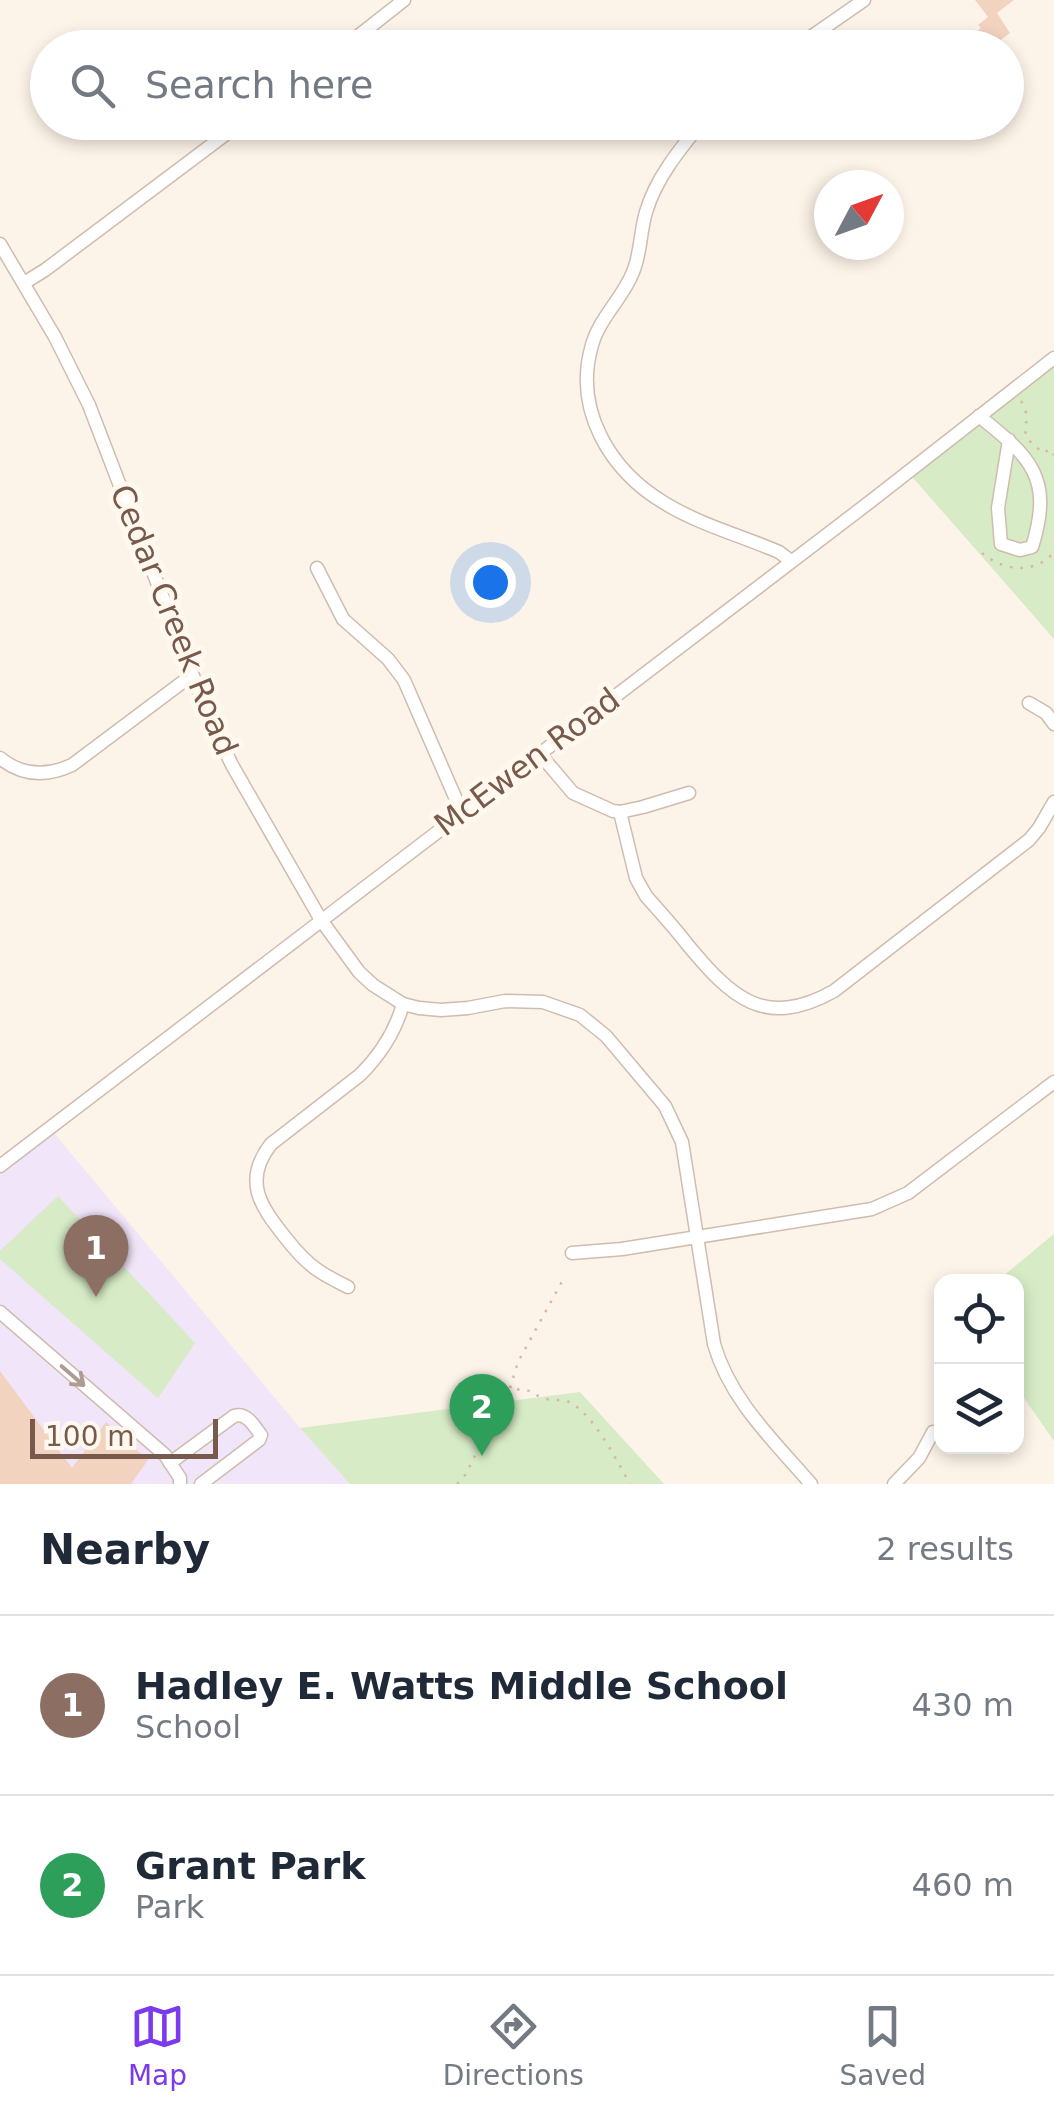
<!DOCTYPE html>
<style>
:root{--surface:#fff;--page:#f6f6f7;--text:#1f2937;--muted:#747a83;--line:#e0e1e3;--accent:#7c3aed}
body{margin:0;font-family:"DejaVu Sans",sans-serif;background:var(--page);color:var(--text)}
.controls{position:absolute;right:30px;bottom:30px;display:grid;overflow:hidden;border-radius:20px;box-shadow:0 5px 15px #0003}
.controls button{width:90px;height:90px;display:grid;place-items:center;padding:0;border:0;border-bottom:2px solid var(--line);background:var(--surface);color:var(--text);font:50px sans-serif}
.compass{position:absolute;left:814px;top:170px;width:90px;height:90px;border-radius:50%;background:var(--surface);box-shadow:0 5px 15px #0003;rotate:49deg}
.scale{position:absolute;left:30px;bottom:25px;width:188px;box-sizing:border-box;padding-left:10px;border:5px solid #785a4c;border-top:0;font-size:28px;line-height:35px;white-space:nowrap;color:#785a4c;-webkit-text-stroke:8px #fff8ef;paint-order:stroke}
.you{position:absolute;left:490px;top:582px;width:35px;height:35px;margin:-25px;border:8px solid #fff;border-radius:50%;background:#1a73e8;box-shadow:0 0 0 15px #1a73e833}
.badge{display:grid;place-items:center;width:65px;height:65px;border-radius:50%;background:var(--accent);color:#fff;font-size:32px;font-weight:700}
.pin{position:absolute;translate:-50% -82px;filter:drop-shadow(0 2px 5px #0008)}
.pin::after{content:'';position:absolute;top:52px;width:35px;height:30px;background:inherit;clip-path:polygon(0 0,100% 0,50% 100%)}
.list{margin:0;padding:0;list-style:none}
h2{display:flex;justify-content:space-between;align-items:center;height:130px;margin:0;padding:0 40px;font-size:42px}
h2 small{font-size:32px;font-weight:400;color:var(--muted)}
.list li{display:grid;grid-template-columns:65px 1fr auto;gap:30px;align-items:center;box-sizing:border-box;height:180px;padding:0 40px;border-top:2px solid var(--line)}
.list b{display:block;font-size:38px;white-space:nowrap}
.list p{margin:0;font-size:32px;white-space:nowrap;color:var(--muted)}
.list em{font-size:32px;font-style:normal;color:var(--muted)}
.icon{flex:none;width:55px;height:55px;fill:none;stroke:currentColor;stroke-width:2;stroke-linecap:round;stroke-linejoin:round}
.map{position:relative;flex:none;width:1054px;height:1484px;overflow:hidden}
.search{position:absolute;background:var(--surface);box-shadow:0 5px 15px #0003;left:30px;right:30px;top:30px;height:110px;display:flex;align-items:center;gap:25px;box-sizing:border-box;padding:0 35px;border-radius:55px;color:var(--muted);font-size:38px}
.sheet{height:490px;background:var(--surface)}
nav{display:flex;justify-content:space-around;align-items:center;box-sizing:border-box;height:140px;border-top:2px solid var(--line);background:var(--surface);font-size:28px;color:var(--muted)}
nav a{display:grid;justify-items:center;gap:5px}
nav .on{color:var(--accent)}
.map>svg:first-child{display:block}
.education{fill:#f1e5f9}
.green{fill:#d6ebc6}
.building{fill:#f2d3c0}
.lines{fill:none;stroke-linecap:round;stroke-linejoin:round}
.minor-casing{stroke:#cfbcae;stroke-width:15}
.path{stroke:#d8b6a2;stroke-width:2.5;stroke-dasharray:2.5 8;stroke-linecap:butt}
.minor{stroke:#fff;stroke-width:12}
.oneway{stroke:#ae9c94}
.labels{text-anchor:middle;stroke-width:10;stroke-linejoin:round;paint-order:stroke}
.street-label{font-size:32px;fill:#785a4c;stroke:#fff8ef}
</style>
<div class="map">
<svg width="1054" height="1484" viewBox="0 0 1054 1484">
<rect width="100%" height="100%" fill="#fdf4e9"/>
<path class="education" d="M49,1127L300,1428L350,1484H0V1166Z"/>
<g class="green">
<path d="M1054,358V639L907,471Z"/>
<path d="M58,1196L195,1343L158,1398L0,1259V1251Z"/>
<path d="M1054,1234V1441L1017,1388L1016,1282L997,1281Z"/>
<path d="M580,1392L664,1484H350L300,1428Z"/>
</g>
<g class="building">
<path d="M975,0H1014L997,13L1010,33L993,46L989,41L980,48H974L967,39L981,28L978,25L988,17Z"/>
<path d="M0,1371L72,1468L106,1422L148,1460L131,1484H0Z"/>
</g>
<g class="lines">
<g class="minor-casing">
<g id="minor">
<path d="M343,48L404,0"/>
<path d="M795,48L864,0"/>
<path d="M702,122C680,149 656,178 646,212C640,232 641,253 633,272C623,298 600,317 592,345C573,410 610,471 666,504C701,525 742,536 779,552L791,561"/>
<path d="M0,244L55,337L89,405L208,715L232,765L321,920L359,972L373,985L403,1004L419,1008L441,1010L468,1008L505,1001L543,1002L580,1015L606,1036L665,1106L682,1142L714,1344C730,1400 774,1441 811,1484"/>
<path d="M24,283L45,270L242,122"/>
<path d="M979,416C1030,457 1054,477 1032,547L1020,550L1001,544L998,508L1009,440"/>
<path d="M317,568L343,619L388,659L404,680L462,813"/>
<path d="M1029,703L1046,713L1054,724"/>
<path d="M539,753L573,793L613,811L620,812L643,807L689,793"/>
<path d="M0,758C22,776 46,777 72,765L192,675"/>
<path d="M620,812L636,878L646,896C660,912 674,927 687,944C731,997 764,1030 834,991L1029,840L1039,828L1054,802"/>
<path d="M0,1166L871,501L1054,358"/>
<path d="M572,1253L622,1249L872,1209L908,1193L1054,1082"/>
<path d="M348,1287C338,1282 328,1277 319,1271C305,1262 295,1250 285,1237C261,1207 242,1181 271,1144L360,1075C380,1055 395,1033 403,1004"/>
<path d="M0,1312L165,1455L180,1478V1484"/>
<path d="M170,1463L234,1416C247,1412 254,1426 261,1435L259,1440L201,1484"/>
<path d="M894,1484L919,1458L933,1432"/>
</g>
</g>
<g class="path">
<path d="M1021,401C1037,427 1009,429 1044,453L1049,449L1054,455"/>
<path d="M982,553C1003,571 1035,575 1054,552"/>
<path d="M510,1388L518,1362L565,1276"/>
<path d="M457,1484L466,1474L503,1398L510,1390C535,1388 527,1393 546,1399C554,1401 562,1399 569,1402C593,1413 617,1461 630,1484"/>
</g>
<use href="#minor" class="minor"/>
</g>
<defs><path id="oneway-shaft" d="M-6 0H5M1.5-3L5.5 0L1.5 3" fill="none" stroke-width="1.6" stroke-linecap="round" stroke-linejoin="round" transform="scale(2.5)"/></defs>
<use class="oneway" href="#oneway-shaft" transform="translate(73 1376) rotate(41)"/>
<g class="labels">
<g class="street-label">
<text transform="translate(174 620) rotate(68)" y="11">Cedar Creek Road</text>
<text transform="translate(527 762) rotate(-37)" y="11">McEwen Road</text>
</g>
</g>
</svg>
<div class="controls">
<button><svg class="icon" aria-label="locate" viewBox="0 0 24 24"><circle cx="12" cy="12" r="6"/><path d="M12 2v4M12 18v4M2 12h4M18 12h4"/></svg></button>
<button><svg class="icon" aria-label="layers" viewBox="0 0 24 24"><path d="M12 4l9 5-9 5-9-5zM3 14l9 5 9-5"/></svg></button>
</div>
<svg class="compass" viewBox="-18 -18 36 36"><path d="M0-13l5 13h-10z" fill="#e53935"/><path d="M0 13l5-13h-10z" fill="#747a83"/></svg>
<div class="scale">100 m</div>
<div class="you"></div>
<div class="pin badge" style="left:96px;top:1297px;background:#8d6e63">1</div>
<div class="pin badge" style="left:482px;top:1456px;background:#2e9e5b">2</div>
<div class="search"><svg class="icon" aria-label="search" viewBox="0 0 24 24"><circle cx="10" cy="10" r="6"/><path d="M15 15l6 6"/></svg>Search here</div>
</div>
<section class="sheet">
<h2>Nearby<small>2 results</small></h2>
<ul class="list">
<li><span class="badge" style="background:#8d6e63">1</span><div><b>Hadley E. Watts Middle School</b><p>School</p></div><em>430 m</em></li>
<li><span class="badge" style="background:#2e9e5b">2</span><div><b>Grant Park</b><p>Park</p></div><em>460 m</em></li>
</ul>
</section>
<nav>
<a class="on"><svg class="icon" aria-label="map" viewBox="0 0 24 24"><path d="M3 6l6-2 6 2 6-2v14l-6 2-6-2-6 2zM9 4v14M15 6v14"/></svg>Map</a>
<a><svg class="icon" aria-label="directions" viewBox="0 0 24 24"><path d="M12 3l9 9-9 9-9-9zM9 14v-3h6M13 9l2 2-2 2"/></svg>Directions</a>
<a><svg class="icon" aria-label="saved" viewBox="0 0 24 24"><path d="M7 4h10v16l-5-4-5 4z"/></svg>Saved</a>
</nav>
